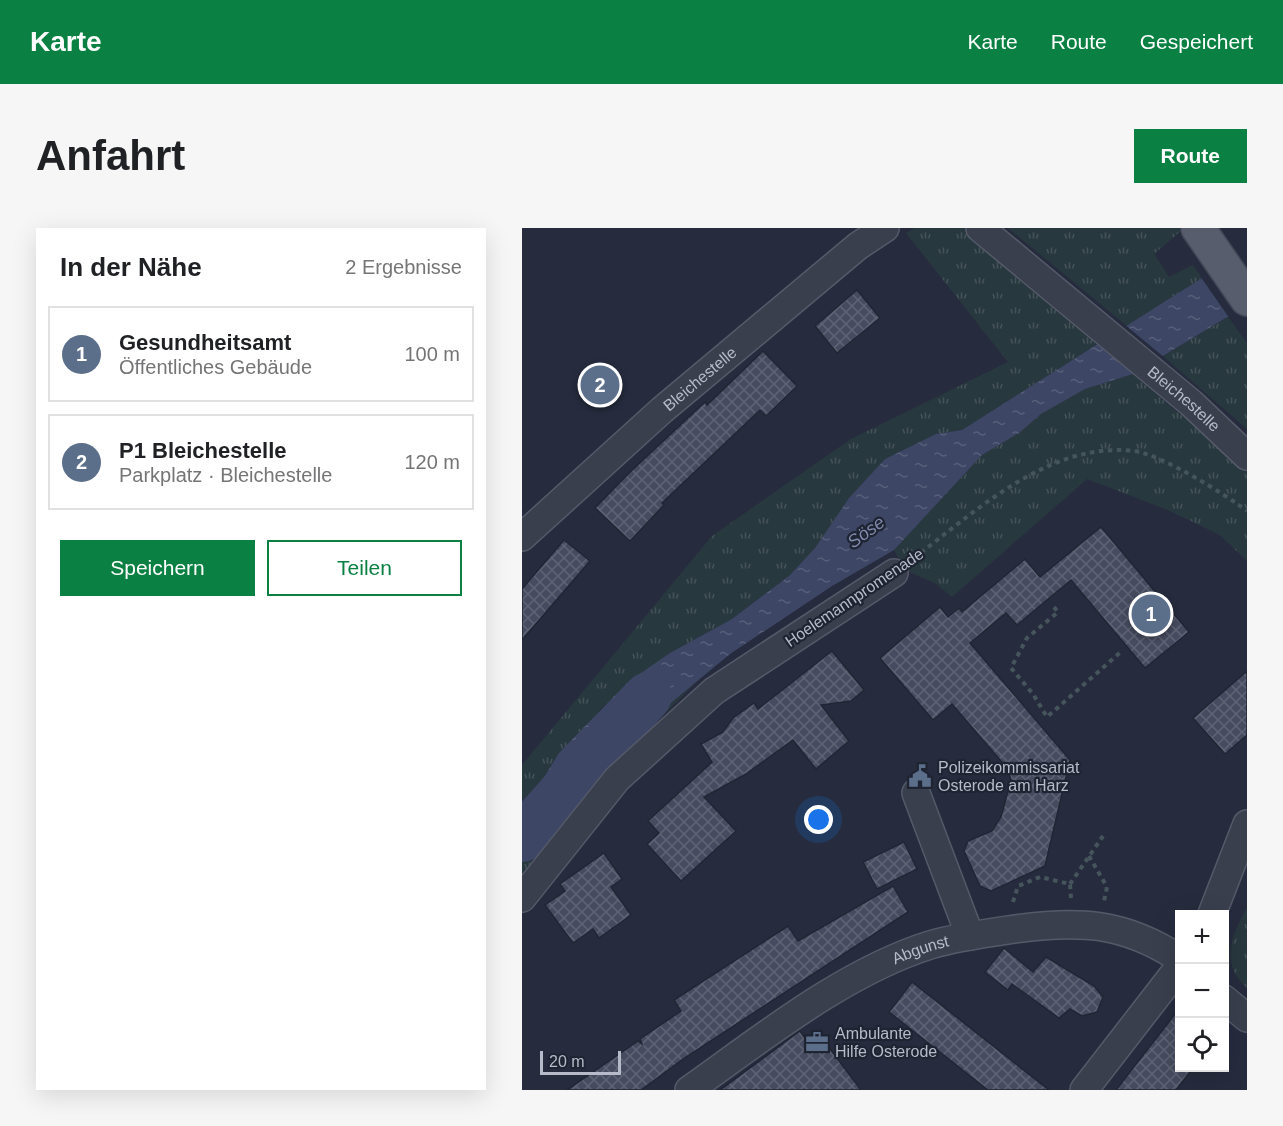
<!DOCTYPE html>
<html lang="de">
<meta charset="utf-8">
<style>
:root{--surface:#fff;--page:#f6f6f6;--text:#202124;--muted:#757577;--line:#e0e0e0;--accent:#0b8043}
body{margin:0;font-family:Arial,sans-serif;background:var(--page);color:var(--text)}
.controls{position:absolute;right:18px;bottom:18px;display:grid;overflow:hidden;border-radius:0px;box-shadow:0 6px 24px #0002}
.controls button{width:54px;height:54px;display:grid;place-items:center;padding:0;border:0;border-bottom:2px solid var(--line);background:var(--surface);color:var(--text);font:30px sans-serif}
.scale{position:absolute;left:18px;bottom:15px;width:81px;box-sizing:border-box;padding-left:6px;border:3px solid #b6bac9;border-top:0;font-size:16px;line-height:21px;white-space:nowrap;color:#b6bac9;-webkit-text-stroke:4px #1f2433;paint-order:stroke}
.you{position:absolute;left:297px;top:592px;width:21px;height:21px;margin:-15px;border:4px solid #fff;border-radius:50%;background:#1a73e8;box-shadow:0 0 0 9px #1a73e833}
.badge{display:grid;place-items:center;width:39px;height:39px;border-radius:50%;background:var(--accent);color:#fff;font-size:20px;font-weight:700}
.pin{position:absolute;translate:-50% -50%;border:3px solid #fff;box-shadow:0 2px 6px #0006}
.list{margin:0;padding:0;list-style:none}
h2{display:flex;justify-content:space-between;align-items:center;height:78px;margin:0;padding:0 24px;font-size:26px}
h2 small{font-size:20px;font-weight:400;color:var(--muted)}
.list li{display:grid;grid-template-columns:39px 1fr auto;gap:18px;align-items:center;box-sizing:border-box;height:96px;margin:0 12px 12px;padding:0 12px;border:2px solid var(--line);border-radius:0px}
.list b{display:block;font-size:22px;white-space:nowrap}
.list p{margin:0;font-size:20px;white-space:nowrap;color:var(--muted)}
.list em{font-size:20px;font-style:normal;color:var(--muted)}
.actions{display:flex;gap:12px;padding:18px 24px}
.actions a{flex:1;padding:14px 0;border:2px solid var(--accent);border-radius:0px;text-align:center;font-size:21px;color:var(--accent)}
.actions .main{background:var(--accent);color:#fff}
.icon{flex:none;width:33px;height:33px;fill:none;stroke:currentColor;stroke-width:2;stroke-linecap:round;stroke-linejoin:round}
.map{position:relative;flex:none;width:725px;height:862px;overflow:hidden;border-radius:0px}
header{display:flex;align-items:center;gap:36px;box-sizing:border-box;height:84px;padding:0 30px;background:var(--accent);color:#fff}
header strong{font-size:28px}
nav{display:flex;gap:33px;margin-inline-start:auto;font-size:21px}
.intro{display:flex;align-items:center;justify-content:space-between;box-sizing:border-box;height:144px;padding:0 36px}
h1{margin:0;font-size:42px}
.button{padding:15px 27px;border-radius:0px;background:var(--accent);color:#fff;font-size:21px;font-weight:700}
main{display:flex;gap:36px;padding:0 36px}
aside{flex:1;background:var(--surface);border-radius:0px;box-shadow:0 6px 24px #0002}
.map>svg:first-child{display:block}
.grass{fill:url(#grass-tufts)}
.water{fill:url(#water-ripples)}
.pier{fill:#262c3e}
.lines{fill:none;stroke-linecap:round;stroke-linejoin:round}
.river{stroke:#3d4665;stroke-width:48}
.building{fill:url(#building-cross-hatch);stroke:#212635;stroke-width:1.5}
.minor-casing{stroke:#555a69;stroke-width:30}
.major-casing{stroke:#434857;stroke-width:36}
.path{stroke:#46555c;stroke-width:4;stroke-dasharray:4.5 4.5;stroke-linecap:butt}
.minor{stroke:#3a3f4e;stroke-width:27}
.major{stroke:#585d6e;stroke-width:33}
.labels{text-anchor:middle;stroke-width:4.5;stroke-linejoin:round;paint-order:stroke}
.street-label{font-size:16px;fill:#b6bac9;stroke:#1f2433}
.poi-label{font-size:16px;fill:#b6bac9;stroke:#1f2433;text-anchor:start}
.water-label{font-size:18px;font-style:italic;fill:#808bae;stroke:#1f2433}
</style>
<header>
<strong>Karte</strong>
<nav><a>Karte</a><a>Route</a><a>Gespeichert</a></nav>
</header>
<div class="intro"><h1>Anfahrt</h1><a class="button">Route</a></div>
<main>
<aside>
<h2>In der Nähe<small>2 Ergebnisse</small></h2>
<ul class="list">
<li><span class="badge" style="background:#5c6f8a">1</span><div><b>Gesundheitsamt</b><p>Öffentliches Gebäude</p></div><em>100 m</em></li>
<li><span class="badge" style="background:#5c6f8a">2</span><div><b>P1 Bleichestelle</b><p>Parkplatz · Bleichestelle</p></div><em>120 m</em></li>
</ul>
<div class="actions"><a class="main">Speichern</a><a>Teilen</a></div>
</aside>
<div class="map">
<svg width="725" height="862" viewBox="0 0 725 862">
<defs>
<pattern id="grass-tufts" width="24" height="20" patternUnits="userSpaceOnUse" patternTransform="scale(1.5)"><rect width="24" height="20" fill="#28383f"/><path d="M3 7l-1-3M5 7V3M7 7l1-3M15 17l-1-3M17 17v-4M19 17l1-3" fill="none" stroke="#455359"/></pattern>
<pattern id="water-ripples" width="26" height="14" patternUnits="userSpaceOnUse" patternTransform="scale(1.5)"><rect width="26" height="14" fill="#3d4665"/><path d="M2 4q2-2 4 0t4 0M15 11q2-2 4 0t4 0" fill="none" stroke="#575f7a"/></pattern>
<pattern id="building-cross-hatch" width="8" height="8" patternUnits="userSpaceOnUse" patternTransform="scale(1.5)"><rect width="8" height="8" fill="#464b5f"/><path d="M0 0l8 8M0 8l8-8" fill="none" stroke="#5e6375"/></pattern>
</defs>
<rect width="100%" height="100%" fill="#262c3e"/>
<g class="grass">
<path d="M393,0H442L576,116L440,202L414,206L363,231L327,270L293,320L267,348L210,391L148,425L79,480L67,496L37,525L0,585V537L190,308L329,211L486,134L384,5Z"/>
<path d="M486,0H657L659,3L632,26L647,49L671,37L680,50L605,98Z"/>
<path d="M706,89L725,115V201L641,128Z"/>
<path d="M611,146L655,184L700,215L725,244V333L698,307L646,282L565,251L430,369L413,355L384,343L372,322L460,227L497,205L519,186L563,161Z"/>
<path d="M177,451L83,547L0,648V609L9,595L27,580L80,517L110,507Z"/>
<path d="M725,680V760C698,737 709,707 725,680Z"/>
</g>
<path class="water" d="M688,45L712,85L611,146L563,161L519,186L497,205L460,227L372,322L310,358L208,426L110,507L80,517L27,580L9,595L0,609V585L37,525L106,454L148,425L210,391L267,348L293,320L327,270L363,231L414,206L440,202Z"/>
<g class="pier">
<path d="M725,21V78L708,91L678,48Z"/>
<path d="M602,96L643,130L614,148L574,114Z"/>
</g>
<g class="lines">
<path class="river" d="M0,610L126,468"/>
</g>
<g class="building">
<path d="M335,62L358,90L315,125L293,98Z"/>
<path d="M241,123L275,158L244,188L238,182L140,275L142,277L108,313L73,280L107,245L183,174L185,177Z"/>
<path d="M579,299L667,404L623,440L549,352L495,397L484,385L448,415L548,532L523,638L469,663L458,658L442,623L446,613L470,603L479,589L489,552L485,540L430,476L411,492L358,430L418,379L426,389L437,380L440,384L503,331L518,349Z"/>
<path d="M42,312L68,333L0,412V361Z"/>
<path d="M310,423L342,462L329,473L299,477L327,513L294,541L271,512L224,546L182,569L214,603L159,653L125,616L137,605L126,593L190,534L179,516L201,504L211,490L232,475L236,481Z"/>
<path d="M725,443V507L703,526L671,490Z"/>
<path d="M382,614L395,641L355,661L341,634Z"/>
<path d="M82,625L100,651L89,659L109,687L77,710L71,701L51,715L23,677L43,663L38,656Z"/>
<path d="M371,658L386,684L161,831L119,862H45L116,813L120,816L118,811L159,783L152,772L266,698L276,713Z"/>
<path d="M482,720L511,744L524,729L572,758L581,769L575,784L560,788L548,781L537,790L490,756L486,762L463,744Z"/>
<path d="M390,754L527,862H466L367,784Z"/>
<path d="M657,781V840H671L654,862H594Z"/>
<path d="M278,803L285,813L296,805L339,862H198Z"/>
</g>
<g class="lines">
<g class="minor-casing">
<g id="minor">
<path id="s1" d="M458,0L669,175L725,228"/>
<path id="s2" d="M0,309L140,182L336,18L363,0"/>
<path d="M394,565L448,708"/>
<path d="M0,670L95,551L192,463L372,345"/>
<path d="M690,686L725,596"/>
<path d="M702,771L725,790"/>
<path id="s3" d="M167,862C239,811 322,744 408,717C435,709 465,705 493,701C557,692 602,694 658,731"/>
<path d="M562,862L658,738"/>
</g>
</g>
<g class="major-casing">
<path id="major" d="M676,0L725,71"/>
</g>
<g class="path">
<path d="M392,330C454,283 528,213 612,223C638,226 703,266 725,283"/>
<path d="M532,379L536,384L505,410L489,440L511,466L525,489L601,422"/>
<path d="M567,628L585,659L582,673"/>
<path d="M548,656L581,608"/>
<path d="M491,674L496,658L518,649L548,656L549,670"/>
</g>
<use href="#minor" class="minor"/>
<use href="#major" class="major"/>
</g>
<defs>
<g id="civic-bare" transform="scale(1.8)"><path d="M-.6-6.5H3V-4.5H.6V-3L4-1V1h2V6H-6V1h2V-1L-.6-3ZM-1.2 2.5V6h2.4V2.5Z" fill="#5c6f8a" stroke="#1f2433" stroke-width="2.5" paint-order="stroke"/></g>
<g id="office-bare" transform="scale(1.8)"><path d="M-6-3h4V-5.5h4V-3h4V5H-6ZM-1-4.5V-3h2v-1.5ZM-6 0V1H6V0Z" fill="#5c6f8a" stroke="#1f2433" stroke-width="2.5" paint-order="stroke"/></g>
</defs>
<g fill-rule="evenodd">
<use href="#civic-bare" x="398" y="548"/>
<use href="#office-bare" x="295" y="814"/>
</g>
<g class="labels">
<g class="street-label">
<text dy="6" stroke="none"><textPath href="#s2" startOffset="238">Bleichestelle</textPath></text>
<text dy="6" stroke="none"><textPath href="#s1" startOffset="266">Bleichestelle</textPath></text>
<text transform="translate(332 369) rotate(-34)" y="6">Hoelemannpromenade</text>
<text dy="6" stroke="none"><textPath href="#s3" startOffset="272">Abgunst</textPath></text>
</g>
<g class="poi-label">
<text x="416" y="545">Polizeikommissariat<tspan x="416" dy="18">Osterode am Harz</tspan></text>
<text x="313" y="811">Ambulante<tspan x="313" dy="18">Hilfe Osterode</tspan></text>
</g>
<g class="water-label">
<text transform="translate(344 304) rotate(-36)" y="6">Söse</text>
</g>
</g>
</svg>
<div class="controls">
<button>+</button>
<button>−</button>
<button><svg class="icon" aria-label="locate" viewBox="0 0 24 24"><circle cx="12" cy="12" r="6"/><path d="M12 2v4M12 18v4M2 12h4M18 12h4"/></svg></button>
</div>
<div class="scale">20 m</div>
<div class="you"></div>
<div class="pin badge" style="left:629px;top:386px;background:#5c6f8a">1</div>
<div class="pin badge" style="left:78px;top:157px;background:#5c6f8a">2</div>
</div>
</main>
